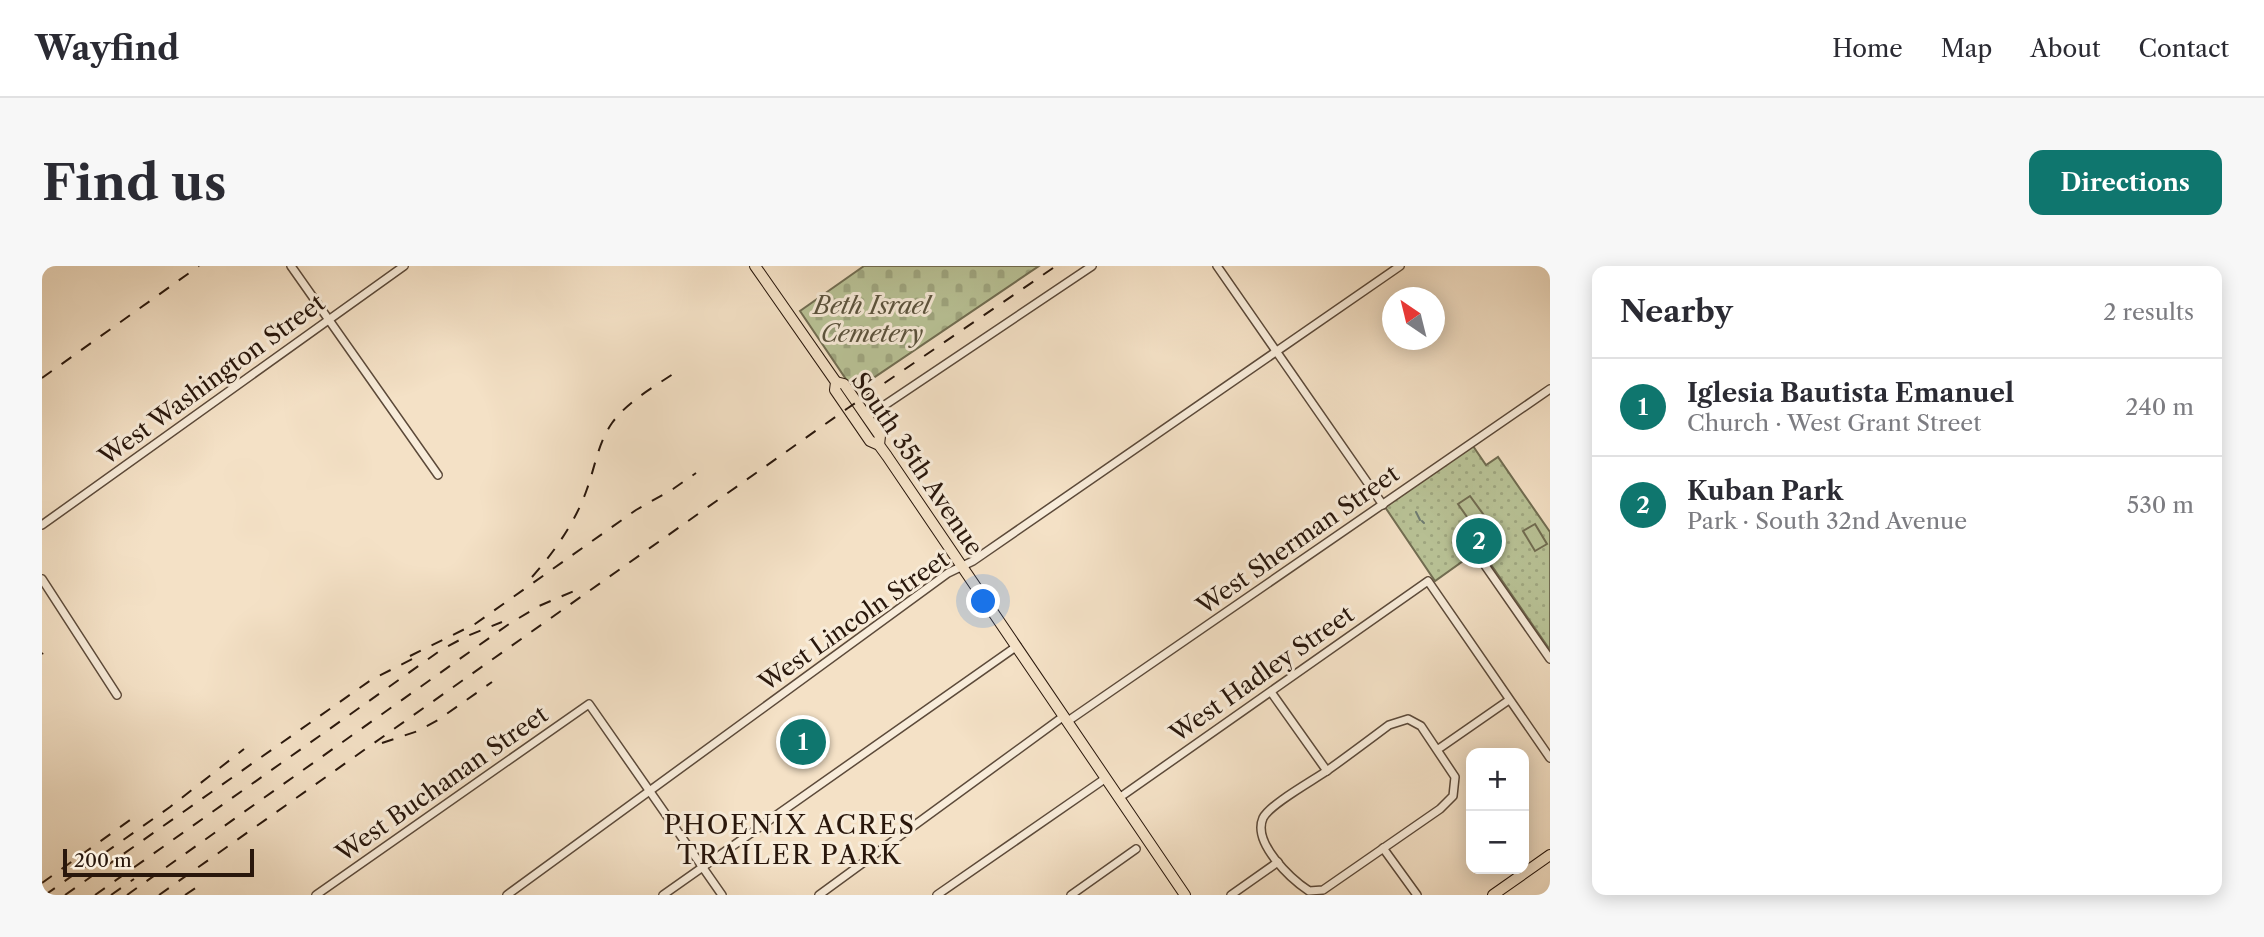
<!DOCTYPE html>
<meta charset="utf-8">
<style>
:root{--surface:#fff;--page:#f7f7f7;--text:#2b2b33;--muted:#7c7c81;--line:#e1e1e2;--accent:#0f766e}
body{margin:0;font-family:"Libre Caslon Text",serif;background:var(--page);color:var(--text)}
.controls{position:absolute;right:21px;bottom:21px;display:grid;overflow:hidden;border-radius:14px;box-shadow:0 4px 18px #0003}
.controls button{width:63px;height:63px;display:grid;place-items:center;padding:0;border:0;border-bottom:2px solid var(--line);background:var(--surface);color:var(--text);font:35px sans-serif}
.compass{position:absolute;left:1340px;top:21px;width:63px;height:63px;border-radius:50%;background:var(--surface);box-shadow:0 4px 18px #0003;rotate:325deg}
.scale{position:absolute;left:21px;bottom:18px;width:191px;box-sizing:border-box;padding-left:7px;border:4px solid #29170c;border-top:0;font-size:19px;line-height:24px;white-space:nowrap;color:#29170c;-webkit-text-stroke:5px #f8ecda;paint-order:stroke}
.you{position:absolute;left:942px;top:336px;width:24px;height:24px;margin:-18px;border:5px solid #fff;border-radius:50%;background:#1a73e8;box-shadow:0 0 0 10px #1a73e833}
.badge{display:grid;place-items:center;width:46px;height:46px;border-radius:50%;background:var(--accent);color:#fff;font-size:23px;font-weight:700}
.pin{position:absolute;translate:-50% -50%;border:4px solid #fff;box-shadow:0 2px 7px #0006}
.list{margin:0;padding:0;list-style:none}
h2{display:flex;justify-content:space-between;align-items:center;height:91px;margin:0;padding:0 28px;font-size:30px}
h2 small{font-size:23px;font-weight:400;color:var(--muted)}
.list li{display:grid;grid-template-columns:46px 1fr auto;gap:21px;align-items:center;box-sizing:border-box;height:98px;padding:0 28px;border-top:2px solid var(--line)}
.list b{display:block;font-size:26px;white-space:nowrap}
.list p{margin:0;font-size:23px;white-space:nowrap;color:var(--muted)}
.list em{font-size:23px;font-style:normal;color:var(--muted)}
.map{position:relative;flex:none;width:1508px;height:629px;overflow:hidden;border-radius:14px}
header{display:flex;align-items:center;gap:42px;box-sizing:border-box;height:98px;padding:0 35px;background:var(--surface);border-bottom:2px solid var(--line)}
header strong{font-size:33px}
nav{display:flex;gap:38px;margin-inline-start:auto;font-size:24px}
.intro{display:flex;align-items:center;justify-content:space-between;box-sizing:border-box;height:168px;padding:0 42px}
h1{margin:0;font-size:49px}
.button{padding:18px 32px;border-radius:14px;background:var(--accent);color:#fff;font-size:24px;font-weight:700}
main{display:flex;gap:42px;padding:0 42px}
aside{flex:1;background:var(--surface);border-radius:14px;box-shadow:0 4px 18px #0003}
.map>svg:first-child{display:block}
.grass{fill:url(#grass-dots);stroke:#716d52;stroke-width:2}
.cemetery{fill:url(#cemetery-stones);stroke:#716d52;stroke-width:2}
.pitch{fill:#b9c397;stroke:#716d52;stroke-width:2}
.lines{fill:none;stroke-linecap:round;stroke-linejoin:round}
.stream{stroke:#6e7b72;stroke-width:2}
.minor-casing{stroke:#5c4a3a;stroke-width:10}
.major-casing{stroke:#29170c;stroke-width:12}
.minor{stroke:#f8ecda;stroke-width:7}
.major{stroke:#f4e1c6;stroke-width:10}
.rail{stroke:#29170c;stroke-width:2;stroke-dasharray:12 12;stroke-linecap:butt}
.labels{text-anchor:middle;stroke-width:6;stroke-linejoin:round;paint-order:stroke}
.park-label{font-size:24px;font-style:italic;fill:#5b533d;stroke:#f8ecda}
.street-label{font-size:24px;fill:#29170c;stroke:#f8ecda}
.neighbourhood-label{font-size:26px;letter-spacing:2px;fill:#29170c;stroke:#f8ecda}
</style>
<header>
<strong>Wayfind</strong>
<nav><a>Home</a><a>Map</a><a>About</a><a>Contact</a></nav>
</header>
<div class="intro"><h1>Find us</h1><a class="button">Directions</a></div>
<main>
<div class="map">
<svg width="1508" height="629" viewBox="0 0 1508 629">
<defs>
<pattern id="grass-dots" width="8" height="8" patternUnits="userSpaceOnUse" patternTransform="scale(1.75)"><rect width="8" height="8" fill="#b9c397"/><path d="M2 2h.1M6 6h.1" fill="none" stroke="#9fa781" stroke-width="1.8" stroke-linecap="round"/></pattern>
<pattern id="cemetery-stones" width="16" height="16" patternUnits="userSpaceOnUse" patternTransform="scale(1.75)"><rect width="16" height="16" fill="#b9c397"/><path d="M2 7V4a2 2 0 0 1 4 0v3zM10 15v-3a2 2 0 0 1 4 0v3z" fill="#9fa781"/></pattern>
</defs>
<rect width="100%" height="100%" fill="#f4e1c6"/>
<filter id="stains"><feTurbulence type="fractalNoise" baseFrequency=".00286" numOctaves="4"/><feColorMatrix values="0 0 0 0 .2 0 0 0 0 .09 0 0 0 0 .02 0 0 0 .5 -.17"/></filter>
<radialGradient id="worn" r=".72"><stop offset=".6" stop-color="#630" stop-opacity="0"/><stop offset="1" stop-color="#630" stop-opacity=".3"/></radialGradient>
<path class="grass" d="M1431,180L1444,199L1456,191L1508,266V384L1438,283L1393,315L1343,241Z"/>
<path class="cemetery" d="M822,0H997L812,125L758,45Z"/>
<g class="pitch">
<path d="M1428,230L1444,252L1432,261L1416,238Z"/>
<path d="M1493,258L1505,278L1493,285L1481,265Z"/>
</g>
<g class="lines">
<g class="stream">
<path d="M1374,246L1378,254"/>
<path d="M1380,255L1382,257"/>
</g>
<g class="minor-casing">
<g id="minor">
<path d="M249,0L396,209"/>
<path d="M1175,0L1341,239"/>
<path d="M825,151L1050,0"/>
<path d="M0,259L362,0"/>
<path d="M1435,288L1508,393"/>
<path d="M0,313L75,429"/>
<path d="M1229,426L1285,505"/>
<path d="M1026,455L1508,123"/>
<path d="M1395,484L1379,460L1366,453L1347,459C1327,474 1307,489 1286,504C1272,514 1228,538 1221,552C1210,577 1249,613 1267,625L1281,624L1398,543L1411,530L1413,511L1395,484L1467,434"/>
<path d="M1077,532L1386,315L1508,492"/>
<path d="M1341,582L1375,629"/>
<path d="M274,629L547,438L680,629"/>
<path d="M465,629L906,307L931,295L1358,0"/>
<path d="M621,629L975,380"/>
<path d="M777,629L1022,450"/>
<path d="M895,629L1064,512"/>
<path d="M1029,629L1094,583"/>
<path d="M1189,629L1236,596"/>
</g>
</g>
<g class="major-casing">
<g id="major">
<path d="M713,0L794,116L793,124L828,175L837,179L845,190L1143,629"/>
<path d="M794,116L802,118L838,170L837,179"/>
<path d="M1451,629L1508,589"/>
</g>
</g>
<use href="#minor" class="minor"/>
<use href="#major" class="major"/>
<g class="rail">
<path d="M0,112L157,0"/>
<path d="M490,311C513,285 534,255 545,223C553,201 556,177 570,157C586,135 612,121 634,106"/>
<path d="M0,388L1,387"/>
<path d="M368,390L433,358L594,244L631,223L654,207"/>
<path d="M340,477L376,465L396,454L450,416"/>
<path d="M0,617L88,554"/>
<path d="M3,629L128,541L202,483"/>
<path d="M23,629L329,414L380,388"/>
<path d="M53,629L399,384L425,370L460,356"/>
<path d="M69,629L92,613"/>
<path d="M85,629L467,358L497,340L539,322"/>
<path d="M117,629L806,142L1014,0"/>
<path d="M143,629L158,619"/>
</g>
</g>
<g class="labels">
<g class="park-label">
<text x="830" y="48">Beth Israel<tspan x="830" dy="28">Cemetery</tspan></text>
</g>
<g class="street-label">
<text transform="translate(170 114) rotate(-36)" y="8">West Washington Street</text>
<text transform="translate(875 198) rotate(56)" y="8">South 35th Avenue</text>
<text transform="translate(1256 274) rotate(-35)" y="8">West Sherman Street</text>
<text transform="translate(812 355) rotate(-35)" y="8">West Lincoln Street</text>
<text transform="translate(1220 408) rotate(-35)" y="8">West Hadley Street</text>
<text transform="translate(400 518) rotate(-35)" y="8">West Buchanan Street</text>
</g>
<g class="neighbourhood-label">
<text x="748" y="568">PHOENIX ACRES<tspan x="748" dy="30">TRAILER PARK</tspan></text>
</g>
</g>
<rect width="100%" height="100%" filter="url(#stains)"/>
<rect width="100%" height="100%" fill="url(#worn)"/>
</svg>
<div class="controls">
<button>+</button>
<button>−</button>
</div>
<svg class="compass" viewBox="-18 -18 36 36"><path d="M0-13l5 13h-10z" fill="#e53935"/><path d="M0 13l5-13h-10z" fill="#7c7c81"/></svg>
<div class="scale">200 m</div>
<div class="you"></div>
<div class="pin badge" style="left:761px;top:476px">1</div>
<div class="pin badge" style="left:1437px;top:275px">2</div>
</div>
<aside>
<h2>Nearby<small>2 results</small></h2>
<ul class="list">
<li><span class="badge">1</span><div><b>Iglesia Bautista Emanuel</b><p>Church · West Grant Street</p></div><em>240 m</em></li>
<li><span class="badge">2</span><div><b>Kuban Park</b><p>Park · South 32nd Avenue</p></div><em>530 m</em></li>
</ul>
</aside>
</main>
